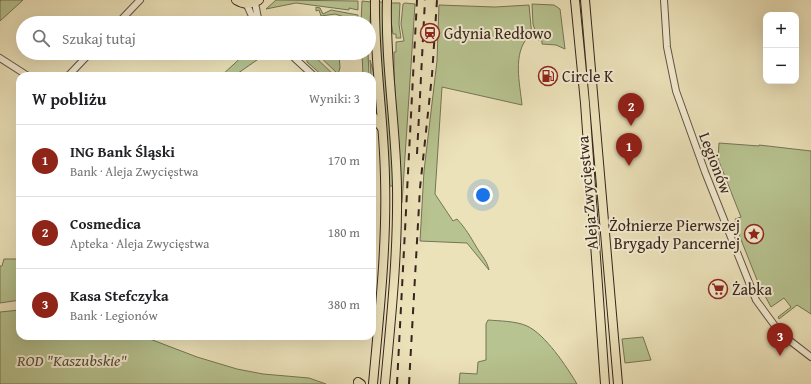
<!DOCTYPE html>
<html lang="pl">
<meta charset="utf-8">
<style>
:root{--surface:#fff;--page:#f6f6f6;--text:#202124;--muted:#757577;--line:#e0e0e0;--accent:#8f2418}
body{margin:0;font-family:"Gentium Book Plus",serif;background:var(--page);color:var(--text)}
.controls{position:absolute;right:12px;top:12px;display:grid;overflow:hidden;border-radius:8px;box-shadow:0 4px 16px #0002}
.controls button{width:36px;height:36px;display:grid;place-items:center;padding:0;border:0;border-bottom:1px solid var(--line);background:var(--surface);color:var(--text);font:20px sans-serif}
.you{position:absolute;left:483px;top:195px;width:14px;height:14px;margin:-10px;border:3px solid #fff;border-radius:50%;background:#1a73e8;box-shadow:0 0 0 6px #1a73e833}
.badge{display:grid;place-items:center;width:26px;height:26px;border-radius:50%;background:var(--accent);color:#fff;font-size:13px;font-weight:700}
.pin{position:absolute;translate:-50% -33px;filter:drop-shadow(0 1px 2px #0008)}
.pin::after{content:'';position:absolute;top:21px;width:14px;height:12px;background:inherit;clip-path:polygon(0 0,100% 0,50% 100%)}
.list{margin:0;padding:0;list-style:none}
h2{display:flex;justify-content:space-between;align-items:center;height:52px;margin:0;padding:0 16px;font-size:17px}
h2 small{font-size:13px;font-weight:400;color:var(--muted)}
.list li{display:grid;grid-template-columns:26px 1fr auto;gap:12px;align-items:center;box-sizing:border-box;height:72px;padding:0 16px;border-top:1px solid var(--line)}
.list b{display:block;font-size:15px;white-space:nowrap}
.list p{margin:0;font-size:13px;white-space:nowrap;color:var(--muted)}
.list em{font-size:13px;font-style:normal;color:var(--muted)}
.icon{flex:none;width:22px;height:22px;fill:none;stroke:currentColor;stroke-width:2;stroke-linecap:round;stroke-linejoin:round}
.map{position:relative;flex:none;width:811px;height:384px;overflow:hidden}
.search{position:absolute;background:var(--surface);box-shadow:0 4px 16px #0002;left:16px;top:16px;width:360px;height:44px;display:flex;align-items:center;gap:10px;box-sizing:border-box;padding:0 14px;border-radius:22px;color:var(--muted);font-size:15px}
.panel{position:absolute;background:var(--surface);box-shadow:0 4px 16px #0002;left:16px;top:72px;width:360px;height:268px;border-radius:12px}
.map>svg:first-child{display:block}
.green{fill:#b7c390;stroke:#767456}
.lines{fill:none;stroke-linecap:round;stroke-linejoin:round}
.minor-casing{stroke:#645444;stroke-width:8}
.major-casing{stroke:#36241d;stroke-width:10}
.minor{stroke:#f3ecd2;stroke-width:6}
.major{stroke:#ece2ba;stroke-width:8}
.rail{stroke:#36241d;stroke-width:2;stroke-dasharray:7 7;stroke-linecap:butt}
.labels{text-anchor:middle;stroke-width:4;stroke-linejoin:round;paint-order:stroke}
.poi-label{font-size:16px;fill:#36241d;stroke:#f3ecd2;text-anchor:start}
.street-label{font-size:16px;fill:#36241d;stroke:#f3ecd2}
.park-label{font-size:16px;font-style:italic;fill:#564c3a;stroke:#f3ecd2}
</style>
<div class="map">
<svg width="811" height="384" viewBox="0 0 811 384">
<rect width="100%" height="100%" fill="#ece2ba"/>
<filter id="stains"><feTurbulence type="fractalNoise" baseFrequency=".005" numOctaves="4"/><feColorMatrix values="0 0 0 0 .2 0 0 0 0 .09 0 0 0 0 .02 0 0 0 .5 -.17"/></filter>
<radialGradient id="worn" r=".72"><stop offset=".6" stop-color="#630" stop-opacity="0"/><stop offset="1" stop-color="#630" stop-opacity=".3"/></radialGradient>
<g class="green">
<path d="M1,0H23L0,21V1Z"/>
<path d="M276,0L358,1V10L349,8V10L296,3L266,9Z"/>
<path d="M362,1L371,2L369,42V23H361Z"/>
<path d="M378,2H383L394,186H388L379,45Z"/>
<path d="M391,3H400L399,24L401,38H396V34H393L391,21Z"/>
<path d="M405,3L415,4L402,203H401C402,152 393,102 394,52H396V42L404,41L401,24L403,4Z"/>
<path d="M532,4L554,5L560,9L565,49L556,45L542,44V41L538,40L533,24Z"/>
<path d="M439,5L495,7L529,5L532,37L529,36C512,53 520,84 522,105L442,87L435,194L453,221L457,219C466,229 470,236 477,248C482,256 487,261 489,270L467,243L420,241L424,171L437,61Z"/>
<path d="M316,7L320,8L323,14L331,10L358,15V18L354,20L335,14L321,16L319,10L316,11Z"/>
<path d="M246,53H267L234,76H221Z"/>
<path d="M309,53L314,56L335,76H323L307,62V57Z"/>
<path d="M316,53H339L340,68L338,74Z"/>
<path d="M362,53H368L369,76H363Z"/>
<path d="M370,60L374,74L377,113L373,111L374,105L372,101V76H371Z"/>
<path d="M719,143L759,146V145L811,151V314L797,305L779,319L778,317L791,307L784,298L771,307L759,285L734,222L736,221L735,219L741,217L718,159Z"/>
<path d="M4,259H20V300L0,303V266H2Z"/>
<path d="M20,310V336H142L197,357L237,369L263,374L309,378L326,384H0V312Z"/>
<path d="M488,320C500,321 516,321 527,326C545,334 567,367 577,384H459L460,373L477,374L478,362L486,360V324Z"/>
<path d="M643,337L651,360L625,363L622,339Z"/>
</g>
<g class="lines">
<g class="minor-casing">
<g id="minor">
<path d="M664,0L667,47L676,91L705,172L756,300L778,330L789,340L811,357"/>
<path d="M255,3L259,23"/>
<path d="M247,5L251,14L258,23"/>
<path d="M118,23L140,0"/>
<path d="M289,53L314,76"/>
<path d="M0,58L28,76"/>
<path d="M68,76L90,53"/>
</g>
</g>
<g class="major-casing">
<g id="major">
<path d="M236,0C244,5 251,5 259,0"/>
<path d="M575,0L585,103L605,384"/>
<path d="M585,0L618,384"/>
<path d="M372,115L382,128"/>
<path d="M358,382L361,384"/>
<path d="M373,384C379,316 387,247 385,178C384,119 374,60 375,0"/>
<path d="M385,384C391,319 398,253 397,188C396,125 385,63 387,0"/>
</g>
</g>
<use href="#minor" class="minor"/>
<use href="#major" class="major"/>
<g class="rail">
<path d="M417,154L425,0"/>
<path d="M397,384L417,0"/>
<path d="M409,384L420,188L432,75L437,0"/>
</g>
</g>
<defs>
<g id="station-ring" transform="scale(1)"><circle r="9.5" fill="#f3ecd2" stroke="#8f2418" stroke-width="1.5"/><path d="M-3-6H3Q5-6 5-4V2Q5 4 3 4L4.5 6H3L1.5 4h-3L-3 6H-4.5L-3 4Q-5 4-5 2V-4Q-5-6-3-6ZM-3.5-4v3h7v-3ZM-3.5 1v1.5H-2V1ZM2 1v1.5H3.5V1Z" fill="#8f2418"/></g>
<g id="fuel-ring" transform="scale(1)"><circle r="9.5" fill="#f3ecd2" stroke="#8f2418" stroke-width="1.5"/><path d="M-5.5-6h7V0h2V4h1.3V-2.5L3-4.5l.8-.8L6-3V5H2.5V1h-1V6h-7ZM-4.2-4.7v3.2H.2V-4.7Z" fill="#8f2418"/></g>
<g id="sight-ring" transform="scale(1)"><circle r="9.5" fill="#f3ecd2" stroke="#8f2418" stroke-width="1.5"/><path d="M0-6L1.8-2.2L6-1.7L2.9 1.2L3.7 5.4L0 3.3L-3.7 5.4L-2.9 1.2L-6-1.7L-1.8-2.2Z" fill="#8f2418"/></g>
<g id="supermarket-ring" transform="scale(1)"><circle r="9.5" fill="#f3ecd2" stroke="#8f2418" stroke-width="1.5"/><path d="M-6-5.5h2.5l.6 2H6L4.5 2H-2.5L-4.4-4H-6ZM-1.5 3.2a1.3 1.3 0 1 0 .1 0ZM3 3.2a1.3 1.3 0 1 0 .1 0Z" fill="#8f2418"/></g>
</defs>
<g fill-rule="evenodd">
<use href="#station-ring" x="430" y="33"/>
<use href="#fuel-ring" x="548" y="76"/>
<use href="#sight-ring" x="754" y="234"/>
<use href="#supermarket-ring" x="718" y="289"/>
</g>
<g class="labels">
<g class="poi-label">
<text x="444" y="39">Gdynia Redłowo</text>
<text x="562" y="82">Circle K</text>
<text x="740" y="231" text-anchor="end">Żołnierze Pierwszej<tspan x="740" dy="18">Brygady Pancernej</tspan></text>
<text x="732" y="295">Żabka</text>
</g>
<g class="street-label">
<text transform="translate(716 163) rotate(69)" y="6">Legionów</text>
<text transform="translate(587 193) rotate(-95)" y="6">Aleja Zwycięstwa</text>
</g>
<g class="park-label">
<text x="72" y="366">ROD "Kaszubskie"</text>
</g>
</g>
<rect width="100%" height="100%" filter="url(#stains)"/>
<rect width="100%" height="100%" fill="url(#worn)"/>
</svg>
<div class="controls">
<button>+</button>
<button>−</button>
</div>
<div class="you"></div>
<div class="pin badge" style="left:629px;top:166px">1</div>
<div class="pin badge" style="left:631px;top:126px">2</div>
<div class="pin badge" style="left:780px;top:356px">3</div>
<div class="search"><svg class="icon" aria-label="search" viewBox="0 0 24 24"><circle cx="10" cy="10" r="6"/><path d="M15 15l6 6"/></svg>Szukaj tutaj</div>
<section class="panel">
<h2>W pobliżu<small>Wyniki: 3</small></h2>
<ul class="list">
<li><span class="badge">1</span><div><b>ING Bank Śląski</b><p>Bank · Aleja Zwycięstwa</p></div><em>170 m</em></li>
<li><span class="badge">2</span><div><b>Cosmedica</b><p>Apteka · Aleja Zwycięstwa</p></div><em>180 m</em></li>
<li><span class="badge">3</span><div><b>Kasa Stefczyka</b><p>Bank · Legionów</p></div><em>380 m</em></li>
</ul>
</section>
</div>
